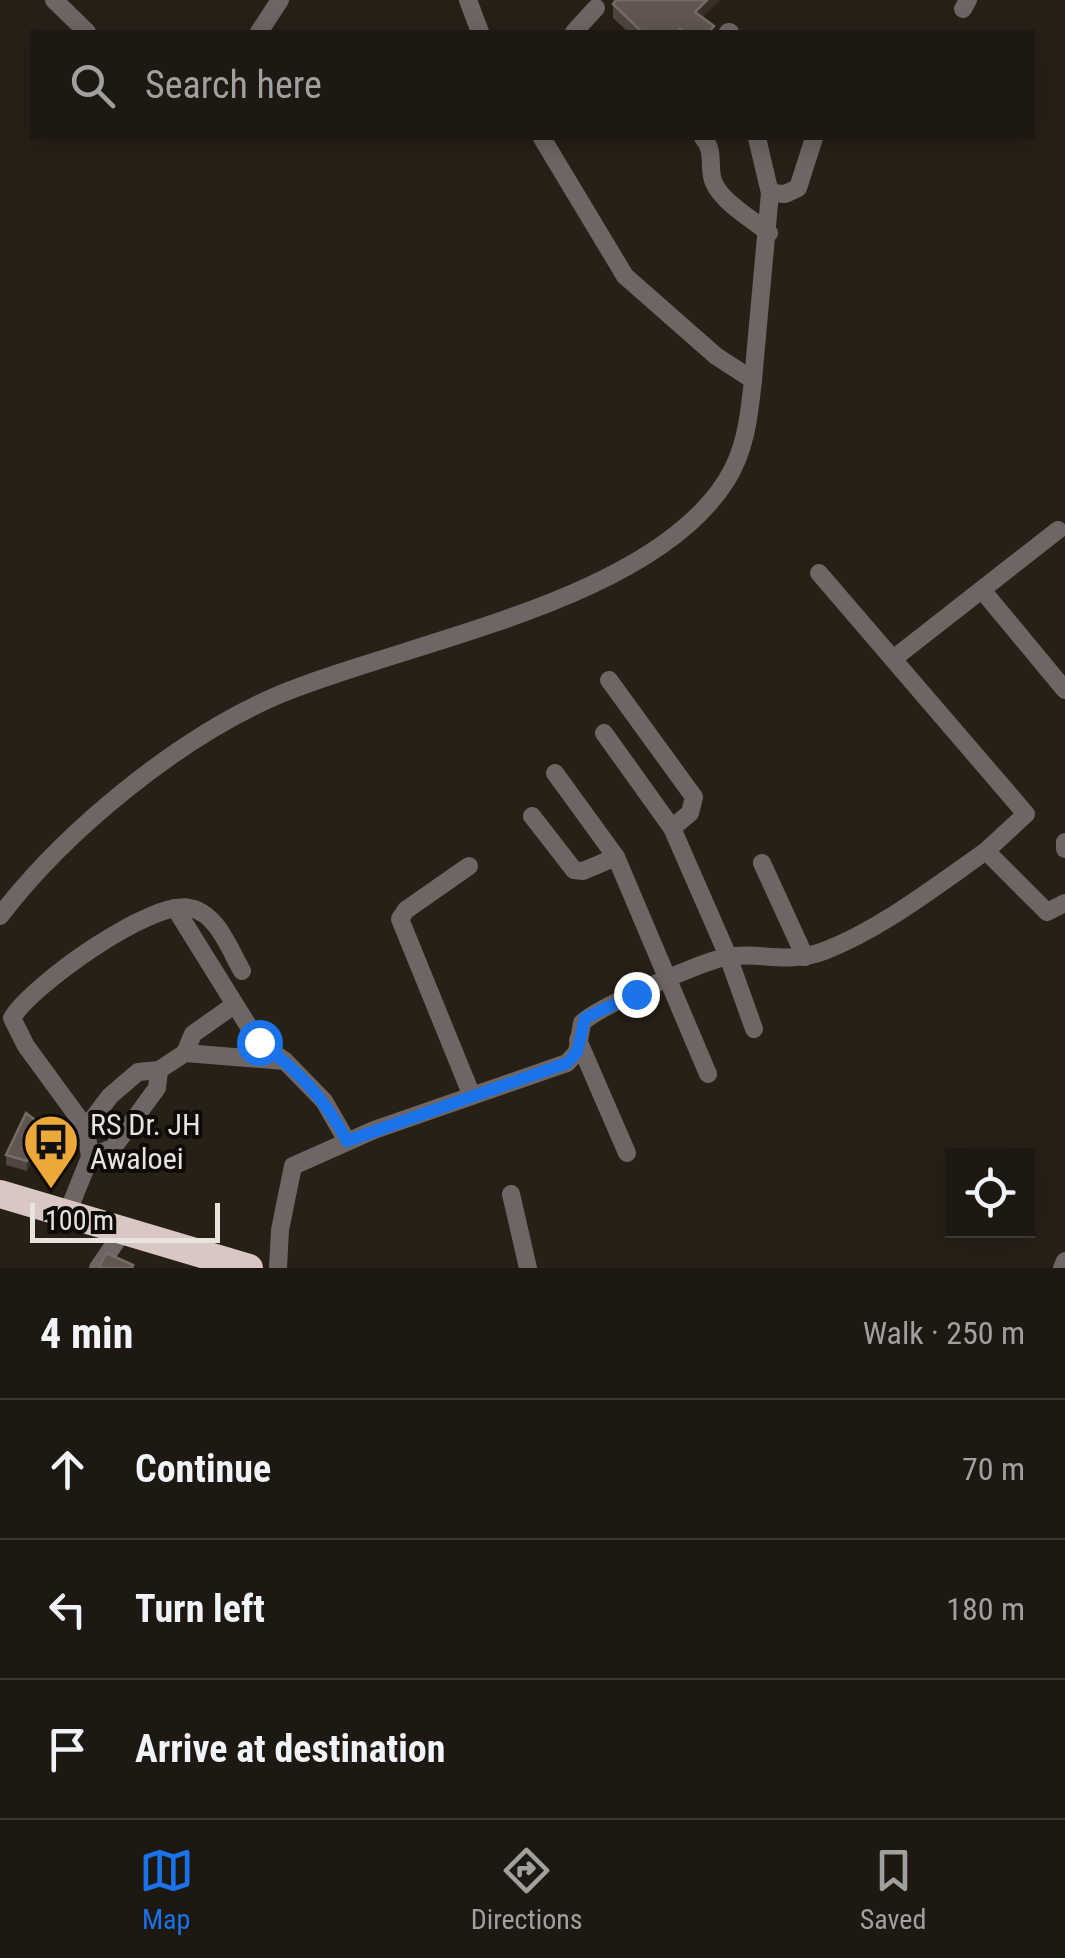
<!DOCTYPE html>
<meta charset="utf-8">
<style>
:root{--surface:#1d1811;--page:#25211a;--text:#f1f3f6;--muted:#a0a09f;--line:#3b3731;--accent:#1a73e8}
body{margin:0;font-family:"Roboto Condensed",sans-serif;background:var(--page);color:var(--text)}
.controls{position:absolute;right:30px;bottom:30px;display:grid;overflow:hidden;border-radius:0px;box-shadow:0 5px 25px #0003}
.controls button{width:90px;height:90px;display:grid;place-items:center;padding:0;border:0;border-bottom:2px solid var(--line);background:var(--surface);color:var(--text);font:50px sans-serif}
.scale{position:absolute;left:30px;bottom:25px;width:190px;box-sizing:border-box;padding-left:10px;border:5px solid #e8e4dd;border-top:0;font-size:28px;line-height:35px;white-space:nowrap;color:#e8e4dd;-webkit-text-stroke:8px #0d0a07;paint-order:stroke}
.stop{position:absolute;width:30px;height:30px;margin:-22px;border:8px solid #1a73e8;border-radius:50%;background:#fff}
.stop.end{background:#1a73e8;border-color:#fff;box-shadow:0 2px 10px #0008}
.list{margin:0;padding:0;list-style:none}
h2{display:flex;justify-content:space-between;align-items:center;height:130px;margin:0;padding:0 40px;font-size:42px}
h2 small{font-size:32px;font-weight:400;color:var(--muted)}
.list li{display:grid;grid-template-columns:65px 1fr auto;gap:30px;align-items:center;box-sizing:border-box;height:140px;padding:0 40px;border-top:2px solid var(--line)}
.list b{display:block;font-size:38px;white-space:nowrap}
.list em{font-size:32px;font-style:normal;color:var(--muted)}
.icon{flex:none;width:55px;height:55px;fill:none;stroke:currentColor;stroke-width:2;stroke-linecap:round;stroke-linejoin:round}
.map{position:relative;flex:none;width:1065px;height:1268px;overflow:hidden}
.search{position:absolute;background:var(--surface);box-shadow:0 5px 25px #0003;left:30px;right:30px;top:30px;height:110px;display:flex;align-items:center;gap:25px;box-sizing:border-box;padding:0 35px;border-radius:0px;color:var(--muted);font-size:38px}
.sheet{height:550px;background:var(--surface)}
nav{display:flex;justify-content:space-around;align-items:center;box-sizing:border-box;height:140px;border-top:2px solid var(--line);background:var(--surface);font-size:28px;color:var(--muted)}
nav a{display:grid;justify-items:center;gap:5px}
nav .on{color:var(--accent)}
.map>svg:first-child{display:block}
.lines{fill:none;stroke-linecap:round;stroke-linejoin:round}
.minor{stroke:#6d6664;stroke-width:18}
.highway{stroke:#d8c7c3;stroke-width:28}
.wall{fill:#50453f}
.shaded-wall{fill:#392f28}
.building{fill:#615650;stroke:#766c66;stroke-width:2.5}
.route{stroke:#1a73e8;stroke-width:12}
.labels{text-anchor:middle;stroke-width:8;stroke-linejoin:round;paint-order:stroke}
.poi-label{font-size:30px;fill:#e8e4dd;stroke:#0d0a07;text-anchor:start}
</style>
<div class="map">
<svg width="1065" height="1268" viewBox="0 0 1065 1268">
<rect width="100%" height="100%" fill="#272017"/>
<g class="lines">
<g class="minor">
<path d="M54,0L87,32"/>
<path d="M468,0L480,32"/>
<path d="M963,9L968,0"/>
<path d="M259,32L280,0"/>
<path d="M574,32L596,8"/>
<path d="M728,32H730"/>
<path d="M703,138C716,152 707,167 714,183C723,203 752,219 769,233"/>
<path d="M770,193L785,194L798,188L814,138"/>
<path d="M753,380L770,193L757,138"/>
<path d="M819,573L1026,814L986,851"/>
<path d="M982,590L1065,690"/>
<path d="M893,659L1058,530"/>
<path d="M609,680L694,797L690,813L672,828"/>
<path d="M604,733L672,828L728,956L754,1029"/>
<path d="M555,773L616,857L708,1074"/>
<path d="M532,816L574,870L583,871L616,857"/>
<path d="M1065,842V849"/>
<path d="M762,863L805,957"/>
<path d="M469,866L406,910L400,919L472,1096"/>
<path d="M175,908L259,1043L285,1061L324,1101L347,1141"/>
<path d="M0,916C65,831 177,739 276,696C404,642 649,603 726,481C746,450 749,416 753,380L716,356L625,276L542,138"/>
<path d="M578,1040L627,1153"/>
<path d="M185,1053L193,1034L234,1005"/>
<path d="M86,1128L26,1046L12,1018C31,986 151,899 190,908C217,913 230,950 242,971"/>
<path d="M90,1157L113,1148L157,1088L159,1070"/>
<path d="M511,1194L528,1268"/>
<path d="M67,1214L90,1157L86,1128L110,1096L138,1072L159,1070L185,1053L285,1061"/>
<path d="M98,1268L122,1233"/>
<path d="M278,1268L280,1230L293,1166L374,1130L567,1063L577,1052L582,1023C595,1008 704,961 726,957C759,951 787,965 824,951C881,929 936,886 986,851L1047,912L1065,903"/>
<path d="M1062,1268L1065,1261"/>
</g>
<path class="highway" d="M0,1194L249,1268"/>
</g>
<g class="wall">
<path d="M613,4L703,18L714,32H628L613,18Z"/>
<path d="M43,1136L27,1171L6,1165V1155Z"/>
</g>
<g class="shaded-wall">
<path d="M707,0H720L695,26V12Z"/>
<path d="M43,1126V1136L27,1171V1161Z"/>
</g>
<g class="building">
<path d="M616,0H707L695,12L714,26L709,32H684L680,29L678,32H642L613,4Z"/>
<path d="M26,1113L43,1126L27,1161L6,1155Z"/>
<path d="M106,1253L133,1265L132,1268H99Z"/>
</g>
<g class="lines">
<path class="route" d="M259,1042C298,1070 325,1099 347,1141L567,1063L577,1052L585,1018L636,994"/>
</g>
<defs>
<g id="bus-pin" transform="scale(2.875)"><path d="M0 17L-7.5 6A9.5 9.5 0 1 1 7.5 6Z" fill="#eca93a" stroke="#0d0a07"/><path d="M-5-6H5V4H4V6H2V4H-2V6H-4V4H-5ZM-3.5-4V0h7V-4ZM-3.5 1.2v1.5H-2V1.2ZM2 1.2v1.5H3.5V1.2Z" fill="#111"/></g>
</defs>
<g fill-rule="evenodd">
<use href="#bus-pin" x="51" y="1142"/>
</g>
<g class="labels">
<g class="poi-label">
<text x="90" y="1135">RS Dr. JH<tspan x="90" dy="34">Awaloei</tspan></text>
</g>
</g>
</svg>
<div class="controls">
<button><svg class="icon" aria-label="locate" viewBox="0 0 24 24"><circle cx="12" cy="12" r="6"/><path d="M12 2v4M12 18v4M2 12h4M18 12h4"/></svg></button>
</div>
<div class="scale">100 m</div>
<div class="stop" style="left:259px;top:1042px"></div>
<div class="stop end" style="left:636px;top:994px"></div>
<div class="search"><svg class="icon" aria-label="search" viewBox="0 0 24 24"><circle cx="10" cy="10" r="6"/><path d="M15 15l6 6"/></svg>Search here</div>
</div>
<section class="sheet">
<h2>4 min<small>Walk · 250 m</small></h2>
<ul class="list">
<li><svg class="icon" aria-label="ahead" viewBox="0 0 24 24"><path d="M12 20V5M6 11l6-6 6 6"/></svg><div><b>Continue</b></div><em>70 m</em></li>
<li><svg class="icon" aria-label="left" viewBox="0 0 24 24"><path d="M17 20v-9H6M10 6l-5 5 5 5"/></svg><div><b>Turn left</b></div><em>180 m</em></li>
<li><svg class="icon" aria-label="arrive" viewBox="0 0 24 24"><path d="M6 21V4h12l-3 4 3 4H6"/></svg><div><b>Arrive at destination</b></div></li>
</ul>
</section>
<nav>
<a class="on"><svg class="icon" aria-label="map" viewBox="0 0 24 24"><path d="M3 6l6-2 6 2 6-2v14l-6 2-6-2-6 2zM9 4v14M15 6v14"/></svg>Map</a>
<a><svg class="icon" aria-label="directions" viewBox="0 0 24 24"><path d="M12 3l9 9-9 9-9-9zM9 14v-3h6M13 9l2 2-2 2"/></svg>Directions</a>
<a><svg class="icon" aria-label="saved" viewBox="0 0 24 24"><path d="M7 4h10v16l-5-4-5 4z"/></svg>Saved</a>
</nav>
